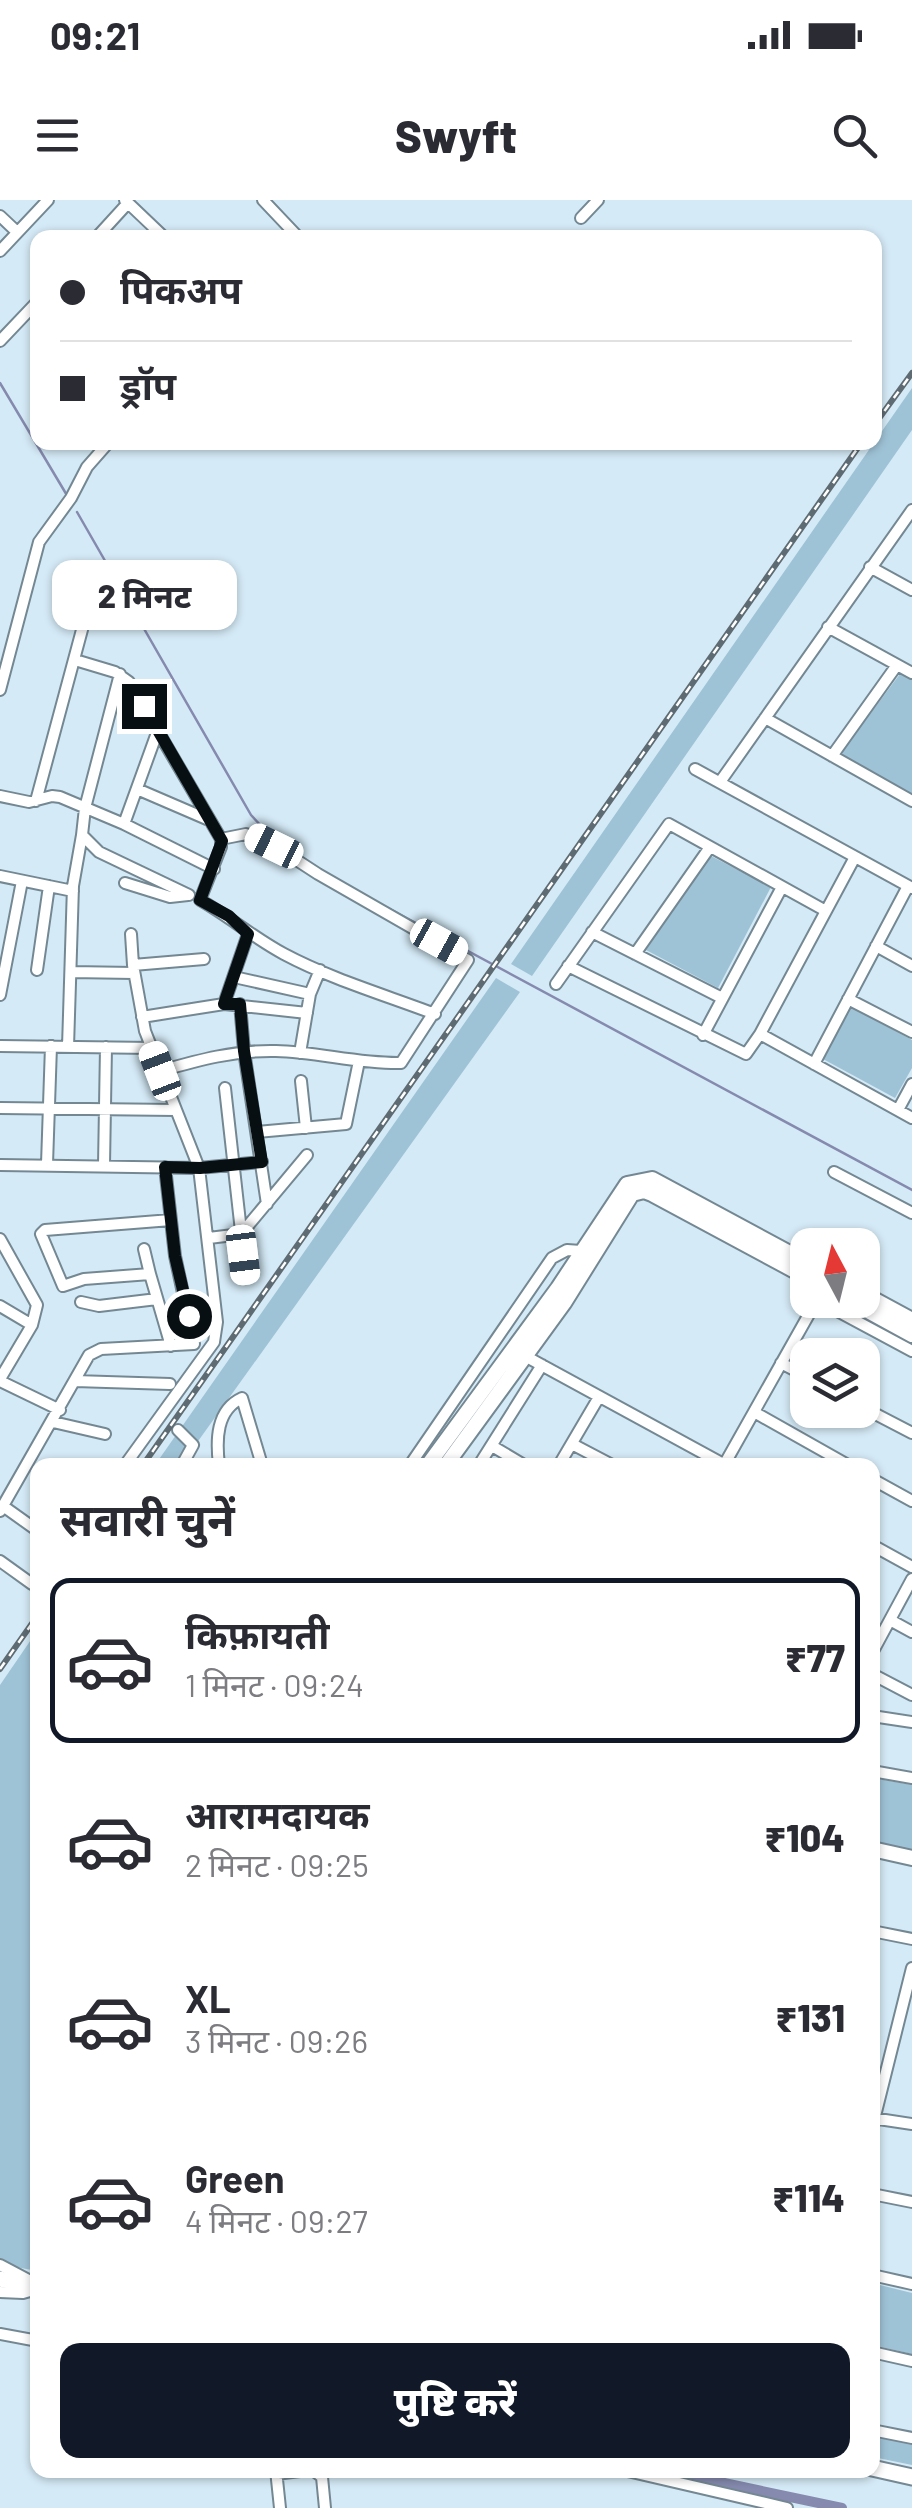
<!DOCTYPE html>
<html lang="hi">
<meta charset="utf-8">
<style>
:root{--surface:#fff;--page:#f7f7f7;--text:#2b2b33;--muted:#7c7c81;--line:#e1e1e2;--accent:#111827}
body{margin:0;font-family:Barlow,"Noto Sans Devanagari",sans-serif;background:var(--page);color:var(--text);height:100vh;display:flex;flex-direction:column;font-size:38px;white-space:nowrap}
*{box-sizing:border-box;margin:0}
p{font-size:32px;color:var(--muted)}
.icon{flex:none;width:55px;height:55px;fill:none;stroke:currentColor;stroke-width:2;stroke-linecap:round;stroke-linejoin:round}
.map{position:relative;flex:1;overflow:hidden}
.drawer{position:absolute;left:30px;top:1258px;width:850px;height:1020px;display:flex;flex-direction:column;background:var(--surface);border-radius:20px;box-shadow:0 2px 8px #0004}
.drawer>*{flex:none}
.hud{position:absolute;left:30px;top:30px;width:852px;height:220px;border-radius:20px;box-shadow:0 2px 8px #0004;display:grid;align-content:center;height:220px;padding:0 30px;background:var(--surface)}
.needle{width:65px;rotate:353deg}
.buttons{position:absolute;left:790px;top:1028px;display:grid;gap:20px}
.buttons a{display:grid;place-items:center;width:90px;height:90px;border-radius:20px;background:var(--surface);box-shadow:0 2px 8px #0004;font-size:50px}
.end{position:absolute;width:45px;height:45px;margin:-22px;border:12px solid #080f13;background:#fff;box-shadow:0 0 0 5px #fff}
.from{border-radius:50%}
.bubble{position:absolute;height:70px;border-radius:20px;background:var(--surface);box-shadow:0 2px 8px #0004;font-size:32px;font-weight:800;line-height:70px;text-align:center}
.car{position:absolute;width:30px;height:60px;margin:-30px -15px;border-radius:12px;box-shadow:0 0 8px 2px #0007;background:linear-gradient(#fff 24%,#345 0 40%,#fff 0 76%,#345 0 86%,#fff 0)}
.hud b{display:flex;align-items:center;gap:35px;height:95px;font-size:38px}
.hud b+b{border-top:2px solid var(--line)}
.hud i{width:25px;height:25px;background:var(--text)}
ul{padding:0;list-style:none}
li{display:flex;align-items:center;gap:30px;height:165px;margin:0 20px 15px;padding:0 10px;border:5px solid transparent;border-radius:20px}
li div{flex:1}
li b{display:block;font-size:38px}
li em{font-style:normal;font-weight:800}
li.active{border-color:var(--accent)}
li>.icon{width:90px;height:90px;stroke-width:1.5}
h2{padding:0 30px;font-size:45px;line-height:120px}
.primary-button{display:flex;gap:20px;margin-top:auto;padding:20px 30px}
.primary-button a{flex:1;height:115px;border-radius:20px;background:var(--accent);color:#fff;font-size:40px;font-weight:800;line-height:115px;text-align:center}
.status{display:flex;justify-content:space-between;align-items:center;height:70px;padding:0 50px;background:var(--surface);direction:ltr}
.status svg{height:28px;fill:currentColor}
header{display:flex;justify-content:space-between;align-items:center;height:130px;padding:0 30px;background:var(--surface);font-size:45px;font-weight:800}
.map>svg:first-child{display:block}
.green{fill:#9fc3d6}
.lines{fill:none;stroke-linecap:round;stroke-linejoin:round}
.stream{stroke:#858aae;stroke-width:2.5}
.canal{stroke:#858aae;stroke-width:10}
.street-casing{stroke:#748893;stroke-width:14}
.secondary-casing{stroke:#748893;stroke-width:18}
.primary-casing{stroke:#748893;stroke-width:19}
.street{stroke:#fff;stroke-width:10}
.secondary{stroke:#fff;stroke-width:14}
.primary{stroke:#fff;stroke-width:15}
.rail-casing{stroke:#5e6b72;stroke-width:6}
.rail{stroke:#fff;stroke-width:2.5;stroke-dasharray:8;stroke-linecap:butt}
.route{stroke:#080f13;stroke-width:12}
</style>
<div class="status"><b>09:21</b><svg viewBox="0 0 49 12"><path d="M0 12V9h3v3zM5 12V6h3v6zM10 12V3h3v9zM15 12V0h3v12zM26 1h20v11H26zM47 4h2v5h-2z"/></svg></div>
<header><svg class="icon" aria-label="menu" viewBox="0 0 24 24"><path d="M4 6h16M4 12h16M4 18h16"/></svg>Swyft<svg class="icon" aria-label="search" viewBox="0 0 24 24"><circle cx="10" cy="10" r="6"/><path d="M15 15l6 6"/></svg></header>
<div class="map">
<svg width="912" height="2308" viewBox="0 0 912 2308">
<rect width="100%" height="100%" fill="#d4eaf6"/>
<!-- green -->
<path class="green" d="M912 188V230L532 776 511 764Z
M900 474 912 480V594L840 554Z
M711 656 771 687 718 788 646 750Z
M496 778 520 792 181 1265H155Z
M851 807 912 840V868L895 898 823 859Z
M37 1431V2071L0 2064V1485Z
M873 1578 912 1585V1650L873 1641Z
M876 2084 912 2093V2154L873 2145Z
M873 2235 912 2244V2265L873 2257Z"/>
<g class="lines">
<!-- stream -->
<path class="stream" d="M0 183 68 297
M77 312 251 615 274 640
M388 708 912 990"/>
<!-- canal -->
<path class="canal" d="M663 2270 842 2308"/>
<defs>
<path id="street" d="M125 0 165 38
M263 0 299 38
M0 16 17 32
M581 18 598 0
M96 38 128 3
M0 51 48 0
M0 141 38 101
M870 367 912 390
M828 427 912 473
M75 460 115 472 129 482 221 639V647L200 700C230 717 254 738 284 754 331 779 385 795 435 814
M120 474 85 608 82 635 99 652 189 695
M0 490 39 342 71 298 87 267 109 242
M765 518 912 601
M832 556 897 465
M695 569 912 688
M720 582 912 310
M137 589 209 620
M0 596 29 602 52 596 60 597 124 624 214 669
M36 601 83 426
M124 624 158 530
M0 676 73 691
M125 683 170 697 188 695
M592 732 722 798
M876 746 912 766
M635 754 710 647
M133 765 204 759
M568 766 746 854 760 834 855 657
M37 770 49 686
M71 772 134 773
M234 777 310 794
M556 784 669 624 826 711
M0 795 22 681
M848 799 912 832
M224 804 248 734
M240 804 244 851 267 1004
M142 817 224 804 307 813
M760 834 912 918
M703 835 782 687
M0 846 152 848
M68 847 73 686 82 635
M300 853 310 794 320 770
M814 864 908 686
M160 871C199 860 235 850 276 851 318 852 359 864 401 863L468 760 318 674 275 646 246 634 221 639
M301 881 306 928
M225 888 246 1076
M0 908 176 910
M898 910 912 884
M257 932 346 924 359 861
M47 964 51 846
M0 965 199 968 262 962
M104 965 106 847
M834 972 912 1013
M209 1038 241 1034 307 955
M0 1039 37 1105 32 1125 0 1179
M144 1049 150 1074 84 1079 63 1086 41 1034 45 1030 171 1020
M150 1074 171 1146
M81 1102 99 1106 157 1099
M0 1106 32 1125
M525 1156 725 1265
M781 1163 808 1177
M0 1181 60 1210
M75 1181 170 1184
M862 1207 912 1233
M754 1212 848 1265
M53 1222 105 1234
M178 1230 193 1245 182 1265
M572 1244 612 1265
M492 1246 524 1265
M125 1265 214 1142 217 1122 199 968 145 831 133 765 131 734
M219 1265C216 1240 216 1210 242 1198L262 1265
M410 1265 552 1058 567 1050 581 1051
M479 1265 542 1165
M559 1265 599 1197
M724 1265 817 1100 912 1151
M872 1279 912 1301
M3 1306 38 1331
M0 1311 89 1155 101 1149 194 1144 175 1056 165 967
M872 1345 912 1367
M0 1361 32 1384
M890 1420 912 1432
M872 1453 912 1379
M872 1474 912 1495
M872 1516 912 1522
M872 1571 912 1578
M872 1731 912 1739
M872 1918 912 1924
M872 1928 912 1768
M872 1994 912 2002
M0 2065 34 2083
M872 2075 912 2084
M0 2092 23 2093 37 2089
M0 2134 38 2141
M872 2152 912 2161
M872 2230 912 2238
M276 2270 280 2308
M313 2270 322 2277 325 2308
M623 2270 787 2308
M276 2274 308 2270"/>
<path id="secondary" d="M862 1093 912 1120
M848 1100 912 1135
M428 1265 558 1088 627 984 652 979 808 1063
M446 1265 564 1103 632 994 644 991 652 994 808 1078
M872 1649 912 1658"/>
<path id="primary" d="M0 2079 38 2087
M872 2268 912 2277"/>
</defs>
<!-- street casing -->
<use href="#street" class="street-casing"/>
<!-- secondary casing -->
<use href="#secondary" class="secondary-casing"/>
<!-- primary casing -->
<use href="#primary" class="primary-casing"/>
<!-- street -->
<use href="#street" class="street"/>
<!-- secondary -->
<use href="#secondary" class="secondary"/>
<!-- primary -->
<use href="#primary" class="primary"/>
<defs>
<path id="rail" d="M875 224 912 173
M143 1265 862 242
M0 1469 38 1415"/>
</defs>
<!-- rail casing -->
<use href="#rail" class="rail-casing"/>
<!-- rail -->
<use href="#rail" class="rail"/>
</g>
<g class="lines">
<!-- route -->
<path class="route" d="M144 506 222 641 200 700 229 716 248 734 224 804H240L244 851 262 962 200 968 165 967 175 1056 189 1116"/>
</g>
</svg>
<div class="buttons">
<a><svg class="needle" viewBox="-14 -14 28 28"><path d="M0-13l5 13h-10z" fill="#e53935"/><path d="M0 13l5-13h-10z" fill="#7c7c81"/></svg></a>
<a><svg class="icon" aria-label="layers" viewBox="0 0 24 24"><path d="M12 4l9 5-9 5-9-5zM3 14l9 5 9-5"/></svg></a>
</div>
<i class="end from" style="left:189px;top:1116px"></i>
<i class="end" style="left:144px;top:506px"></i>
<div class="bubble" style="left:52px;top:360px;width:185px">2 मिनट</div>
<i class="car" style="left:274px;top:646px;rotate:296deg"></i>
<i class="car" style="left:439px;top:742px;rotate:119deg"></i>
<i class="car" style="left:160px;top:871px;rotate:339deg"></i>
<i class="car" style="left:243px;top:1055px;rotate:173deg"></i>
<div class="hud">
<b><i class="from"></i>पिकअप</b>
<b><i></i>ड्रॉप</b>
</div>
<section class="drawer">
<h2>सवारी चुनें</h2>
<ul>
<li class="active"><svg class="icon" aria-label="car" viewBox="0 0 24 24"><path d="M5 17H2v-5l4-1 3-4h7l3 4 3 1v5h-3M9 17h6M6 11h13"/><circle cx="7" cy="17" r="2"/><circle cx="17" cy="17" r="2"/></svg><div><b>किफ़ायती</b><p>1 मिनट · 09:24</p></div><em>₹77</em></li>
<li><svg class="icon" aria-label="car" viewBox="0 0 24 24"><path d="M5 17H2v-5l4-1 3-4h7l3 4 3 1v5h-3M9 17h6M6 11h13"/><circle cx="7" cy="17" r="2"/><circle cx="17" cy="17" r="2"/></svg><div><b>आरामदायक</b><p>2 मिनट · 09:25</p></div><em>₹104</em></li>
<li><svg class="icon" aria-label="car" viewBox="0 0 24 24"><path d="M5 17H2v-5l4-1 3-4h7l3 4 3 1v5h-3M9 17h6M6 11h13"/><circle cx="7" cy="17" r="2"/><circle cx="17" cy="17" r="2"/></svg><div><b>XL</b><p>3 मिनट · 09:26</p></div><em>₹131</em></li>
<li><svg class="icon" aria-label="car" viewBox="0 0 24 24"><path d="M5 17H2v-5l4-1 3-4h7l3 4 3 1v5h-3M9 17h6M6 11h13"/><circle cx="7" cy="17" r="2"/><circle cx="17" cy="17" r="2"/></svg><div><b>Green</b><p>4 मिनट · 09:27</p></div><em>₹114</em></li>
</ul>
<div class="primary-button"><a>पुष्टि करें</a></div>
</section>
</div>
